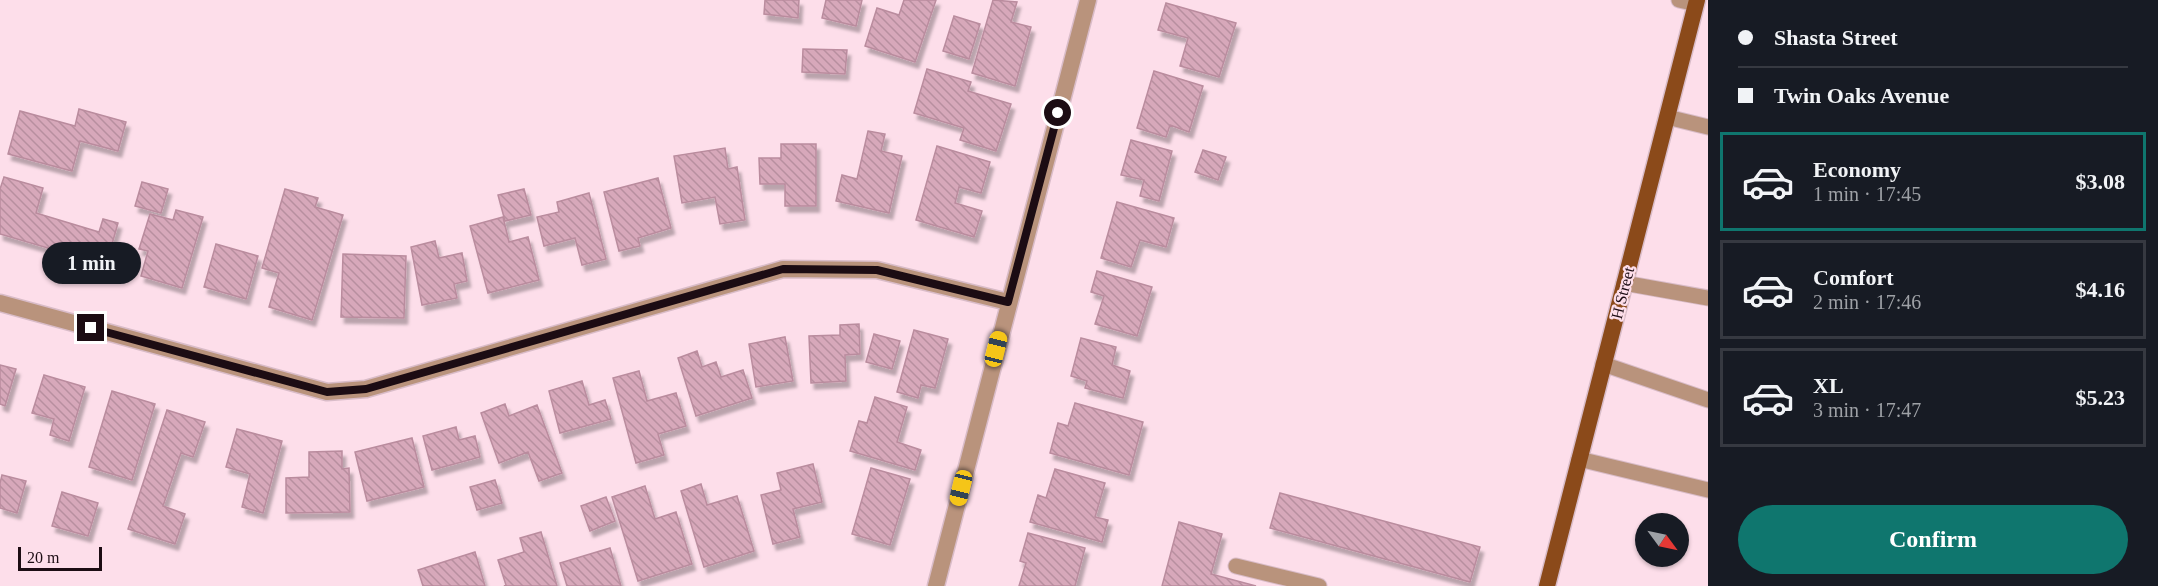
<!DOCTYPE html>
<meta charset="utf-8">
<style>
:root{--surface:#171b24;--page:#20242c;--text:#f1f3f6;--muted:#9ea1a6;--line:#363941;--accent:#0f766e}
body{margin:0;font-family:"Times New Roman",serif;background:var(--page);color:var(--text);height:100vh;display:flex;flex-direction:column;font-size:22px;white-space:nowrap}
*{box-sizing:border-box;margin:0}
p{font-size:20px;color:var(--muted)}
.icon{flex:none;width:33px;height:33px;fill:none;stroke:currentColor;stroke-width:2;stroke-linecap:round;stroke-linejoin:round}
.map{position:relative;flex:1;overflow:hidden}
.panel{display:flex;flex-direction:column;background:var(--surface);width:450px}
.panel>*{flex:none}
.top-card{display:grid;align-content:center;height:132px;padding:0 30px;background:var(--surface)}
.needle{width:39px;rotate:123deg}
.tools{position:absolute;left:1635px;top:513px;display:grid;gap:12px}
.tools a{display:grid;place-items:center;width:54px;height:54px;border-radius:50%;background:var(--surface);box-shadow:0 2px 4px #0004;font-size:30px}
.scale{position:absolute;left:18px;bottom:15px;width:84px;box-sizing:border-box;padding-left:6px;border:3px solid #1c0c13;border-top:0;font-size:16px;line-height:21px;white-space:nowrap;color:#1c0c13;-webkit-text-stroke:4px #fddeea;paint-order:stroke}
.end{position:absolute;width:27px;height:27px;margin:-14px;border:8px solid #1c0c13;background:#fff;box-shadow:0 0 0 3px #fff}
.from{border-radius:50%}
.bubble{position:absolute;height:42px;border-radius:21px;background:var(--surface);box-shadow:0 2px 4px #0004;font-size:20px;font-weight:700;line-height:42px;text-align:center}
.car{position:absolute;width:18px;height:36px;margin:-18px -9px;border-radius:8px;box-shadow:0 0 4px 2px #0007;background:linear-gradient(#f5c518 24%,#345 0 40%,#f5c518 0 76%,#345 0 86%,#f5c518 0)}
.top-card b{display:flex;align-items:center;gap:21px;height:57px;font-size:22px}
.top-card b+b{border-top:2px solid var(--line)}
.top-card i{width:15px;height:15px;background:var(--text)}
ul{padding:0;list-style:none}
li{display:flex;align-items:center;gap:18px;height:99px;margin:0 12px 9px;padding:0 18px;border:3px solid var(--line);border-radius:0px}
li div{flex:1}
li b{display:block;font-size:22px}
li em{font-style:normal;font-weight:700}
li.current{border-color:var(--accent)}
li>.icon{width:54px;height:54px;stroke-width:1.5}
.action{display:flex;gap:12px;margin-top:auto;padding:12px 30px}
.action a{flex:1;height:69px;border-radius:36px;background:var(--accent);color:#fff;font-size:24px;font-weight:700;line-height:69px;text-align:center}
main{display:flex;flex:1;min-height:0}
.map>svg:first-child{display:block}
.building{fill:url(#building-back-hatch);stroke:#ba8c9e;stroke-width:1.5;filter:url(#shadow)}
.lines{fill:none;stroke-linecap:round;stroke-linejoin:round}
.service-casing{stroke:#d9bcc8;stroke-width:17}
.minor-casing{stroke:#d9bcc8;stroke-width:19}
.primary-casing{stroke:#d9bcc8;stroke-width:19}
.service{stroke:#b9937c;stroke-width:15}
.minor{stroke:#b9937c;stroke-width:16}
.primary{stroke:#8b4a1a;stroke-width:16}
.route{stroke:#1c0c13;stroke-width:8}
.labels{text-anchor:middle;stroke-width:4.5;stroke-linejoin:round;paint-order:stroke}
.street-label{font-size:16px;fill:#1c0c13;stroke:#fddeea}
</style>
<main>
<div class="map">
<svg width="1708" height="586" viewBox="0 0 1708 586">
<defs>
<pattern id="building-back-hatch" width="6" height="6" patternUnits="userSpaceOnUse" patternTransform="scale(1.5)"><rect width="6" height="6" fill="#d7a8ba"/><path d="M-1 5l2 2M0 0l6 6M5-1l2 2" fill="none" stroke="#b88f9f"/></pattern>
<filter id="shadow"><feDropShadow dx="3.5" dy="6" stdDeviation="1.5" flood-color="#0004"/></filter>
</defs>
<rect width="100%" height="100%" fill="#fddeea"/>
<!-- building -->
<path class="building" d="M765 0H799L798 18 764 14Z
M826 0H862L856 26 822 18Z
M904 0H936L915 62 865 46 877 8 899 15Z
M993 0 1017 2 1011 22 1031 27 1015 86 972 73Z
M1166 3 1236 23 1219 77 1180 66 1188 38 1158 30Z
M954 16 980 24 969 59 943 51Z
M803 49 847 50 845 74 802 72Z
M927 69 971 82 968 91 1011 104 996 151 960 140 964 128 914 113Z
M1154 71 1203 86 1189 132 1170 125 1166 137 1137 128Z
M79 109 126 122 118 151 80 141 72 171 8 154 20 111 75 126Z
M868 131 885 134 881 151 902 156 889 213 836 201 842 175 857 179Z
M1131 140 1172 151 1159 201 1140 196 1144 180 1121 175Z
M781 144H816V206H785V184H760L759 158H781Z
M937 146 990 162 981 193 959 187 955 203 982 211 974 237 916 220Z
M725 148 728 169 737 167 745 220 720 224 715 197 682 203 674 156Z
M1203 150 1226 157 1218 180 1195 172Z
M4 177 43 188 36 213 99 232 103 219 118 223 106 265 0 234V189Z
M658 178 671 228 638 238 640 246 619 251 604 192Z
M142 182 168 189 161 213 135 206Z
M285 189 318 198 315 207 343 215 312 320 269 307 279 273 262 268Z
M524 189 531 215 505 221 498 195Z
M589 193 606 259 582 265 575 238 544 246 537 217 559 212 557 202Z
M1117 202 1174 218 1166 247 1140 240 1131 267 1101 258Z
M176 210 203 217 182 288 141 276 148 251 139 249 150 214 173 220Z
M503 217 509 242 528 237 539 280 488 293 470 226Z
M435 241 439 258 462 253 467 281 454 284 457 298 422 305 411 247Z
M216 244 258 256 246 299 204 287Z
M343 254 406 256 404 318 341 317Z
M1097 271 1152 287 1137 336 1095 324 1104 296 1091 292Z
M859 324 860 354 845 355 846 381 811 383 809 336 840 335V325Z
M914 330 948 339 935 388 921 385 918 398 897 392Z
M874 334 900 341 892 369 866 362Z
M785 337 793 381 756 387 749 344Z
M1081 338 1116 347 1112 365 1130 371 1123 398 1085 388 1087 381 1071 376Z
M697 351 702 367 716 362 721 377 743 370 752 398 696 416 678 358Z
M0 365 16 369 5 406 0 404Z
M639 371 647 401 676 393 686 426 658 434 664 455 636 463 613 378Z
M44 375 85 387 69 441 50 435 54 419 32 413Z
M582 381 589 405 605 400 611 419 560 433 549 391Z
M112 391 155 404 132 480 89 467Z
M875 397 907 407 897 442 921 450 915 470 850 451 859 421 867 423Z
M1075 403 1143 422 1129 475 1050 453 1058 423 1068 426Z
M505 404 509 416 537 405 562 473 539 481 528 452 499 463 481 413Z
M167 410 205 422 193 457 181 453 163 506 185 514 175 544 128 529Z
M456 427 459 440 475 436 480 457 432 470 423 436Z
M237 429 282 441 263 513 242 507 250 474 226 467Z
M412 438 424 487 367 501 355 452Z
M342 451V469L349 468 350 512 286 513V478L309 477V452Z
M813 464 822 502 793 509 800 537 773 544 761 495 781 490 777 473Z
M871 468 910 479 890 545 852 534Z
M1055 469 1105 483 1095 517 1108 520 1102 542 1030 522 1038 495 1046 498Z
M2 475 26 481 17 513 0 508V483Z
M495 480 502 503 477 510 470 487Z
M701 484 707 505 737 496 754 551 704 567 681 491Z
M645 486 655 519 676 512 692 564 638 581 612 497Z
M62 492 98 503 88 536 52 526Z
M1280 493 1480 547 1470 582 1270 528Z
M606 497 615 521 590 531 581 506Z
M1179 522 1222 534 1211 574 1256 586H1162Z
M541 532 557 586H504L506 585 498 560 524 552 520 538Z
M1028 533 1085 548 1075 586H1019L1026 563 1020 561Z
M610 548 621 586H567L560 563Z
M475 552 485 586H423L418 570Z"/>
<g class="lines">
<defs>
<path id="service" d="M1679 0 1696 4
M1667 117 1708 127
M1624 283 1708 298
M1603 364 1708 400
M1579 459 1708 490
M1236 566 1319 586"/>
<path id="minor" d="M0 303 327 392 366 389 783 269 877 270 1008 302
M936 586 1088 0"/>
<path id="primary" d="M1547 586 1697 0"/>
</defs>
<!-- service casing -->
<use href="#service" class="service-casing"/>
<!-- minor casing -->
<use href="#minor" class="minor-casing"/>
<!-- primary casing -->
<use href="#primary" class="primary-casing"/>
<!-- service -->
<use href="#service" class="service"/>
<!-- minor -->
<use href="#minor" class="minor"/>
<!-- primary -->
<use href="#primary" class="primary"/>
</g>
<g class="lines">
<!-- route -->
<path class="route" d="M91 328 327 392 366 389 783 269 877 270 1008 302 1058 113"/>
</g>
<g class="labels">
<!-- street labels -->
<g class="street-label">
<text transform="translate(1622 293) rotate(-76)" y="6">H Street</text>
</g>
</g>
</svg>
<div class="tools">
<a><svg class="needle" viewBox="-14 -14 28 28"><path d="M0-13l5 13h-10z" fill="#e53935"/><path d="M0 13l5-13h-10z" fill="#9ea1a6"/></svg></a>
</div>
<div class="scale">20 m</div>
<i class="end from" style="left:1058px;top:113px"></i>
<i class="end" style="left:91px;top:328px"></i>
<div class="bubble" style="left:42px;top:242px;width:99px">1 min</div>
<i class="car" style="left:996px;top:349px;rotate:14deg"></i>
<i class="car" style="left:961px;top:488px;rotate:194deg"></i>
</div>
<section class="panel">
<div class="top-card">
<b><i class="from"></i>Shasta Street</b>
<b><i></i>Twin Oaks Avenue</b>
</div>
<ul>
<li class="current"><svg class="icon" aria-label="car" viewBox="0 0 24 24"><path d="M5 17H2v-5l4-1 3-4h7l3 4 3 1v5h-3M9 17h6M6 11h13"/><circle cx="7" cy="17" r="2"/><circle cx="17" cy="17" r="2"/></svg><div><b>Economy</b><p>1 min · 17:45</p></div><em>$3.08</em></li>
<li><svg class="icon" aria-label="car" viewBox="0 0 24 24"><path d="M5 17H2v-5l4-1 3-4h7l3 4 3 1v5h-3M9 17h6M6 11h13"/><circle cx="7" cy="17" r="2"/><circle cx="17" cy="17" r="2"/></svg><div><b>Comfort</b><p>2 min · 17:46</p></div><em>$4.16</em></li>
<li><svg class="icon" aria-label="car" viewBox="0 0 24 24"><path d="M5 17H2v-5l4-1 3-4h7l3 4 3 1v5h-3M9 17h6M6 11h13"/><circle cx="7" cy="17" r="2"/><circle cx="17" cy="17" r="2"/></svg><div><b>XL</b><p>3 min · 17:47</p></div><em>$5.23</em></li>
</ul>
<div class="action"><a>Confirm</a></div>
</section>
</main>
